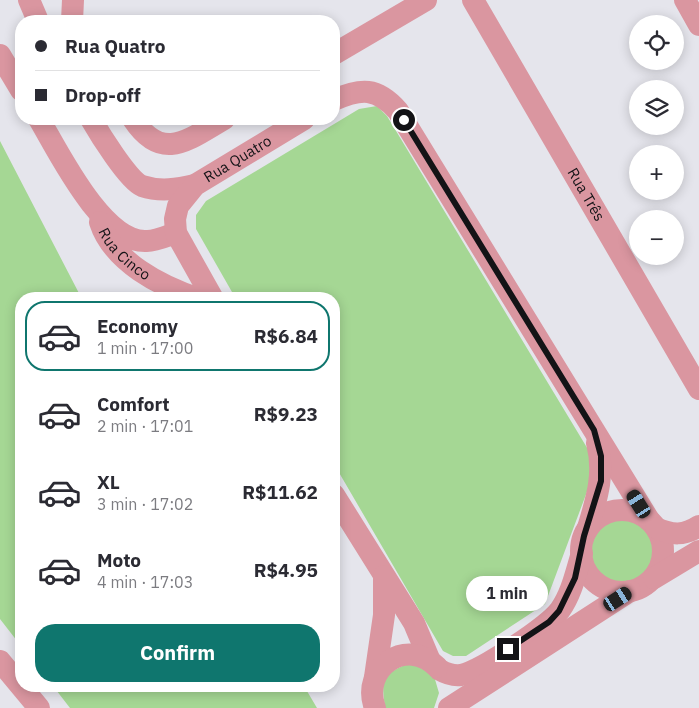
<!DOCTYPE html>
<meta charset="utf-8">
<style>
:root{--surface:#fff;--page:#f7f7f7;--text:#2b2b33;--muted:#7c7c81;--line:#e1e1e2;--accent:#0f766e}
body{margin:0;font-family:"IBM Plex Sans",sans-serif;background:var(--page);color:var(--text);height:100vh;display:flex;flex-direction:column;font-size:19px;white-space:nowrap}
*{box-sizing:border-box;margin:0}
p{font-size:16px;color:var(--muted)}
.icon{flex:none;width:28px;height:28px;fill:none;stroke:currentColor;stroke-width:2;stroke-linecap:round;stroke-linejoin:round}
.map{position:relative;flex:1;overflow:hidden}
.drawer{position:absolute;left:15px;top:292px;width:325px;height:400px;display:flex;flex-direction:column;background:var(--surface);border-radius:20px;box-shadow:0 2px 12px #0003}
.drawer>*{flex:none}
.hud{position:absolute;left:15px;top:15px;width:325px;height:110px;border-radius:20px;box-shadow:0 2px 12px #0003;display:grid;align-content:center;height:110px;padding:0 20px;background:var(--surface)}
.tools{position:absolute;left:629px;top:15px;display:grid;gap:10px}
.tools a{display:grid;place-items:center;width:55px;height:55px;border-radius:50%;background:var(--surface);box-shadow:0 2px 12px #0003;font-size:25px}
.end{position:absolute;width:22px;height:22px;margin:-11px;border:6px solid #131316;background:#fff;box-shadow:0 0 0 2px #fff}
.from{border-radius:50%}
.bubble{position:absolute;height:35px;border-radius:18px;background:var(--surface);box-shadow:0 2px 12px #0003;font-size:16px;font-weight:700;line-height:35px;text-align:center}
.car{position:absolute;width:15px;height:30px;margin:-15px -8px;border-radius:6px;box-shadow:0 0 4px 1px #0007;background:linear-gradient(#222 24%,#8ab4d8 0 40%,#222 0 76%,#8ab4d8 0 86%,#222 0)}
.hud b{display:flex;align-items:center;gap:18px;height:48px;font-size:19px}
.hud b+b{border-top:1px solid var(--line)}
.hud i{width:12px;height:12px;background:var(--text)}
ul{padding:9px 0 0;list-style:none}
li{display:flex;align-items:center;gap:15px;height:70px;margin:0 10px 8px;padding:0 10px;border:2px solid transparent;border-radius:20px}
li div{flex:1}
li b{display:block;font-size:19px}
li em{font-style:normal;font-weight:700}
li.on{border-color:var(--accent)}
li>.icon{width:45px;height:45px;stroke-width:1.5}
.button{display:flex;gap:10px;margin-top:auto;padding:10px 20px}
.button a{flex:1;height:58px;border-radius:20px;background:var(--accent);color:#fff;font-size:20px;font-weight:700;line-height:58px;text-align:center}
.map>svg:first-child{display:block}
.green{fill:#a5d794}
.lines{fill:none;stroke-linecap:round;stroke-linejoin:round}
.minor{stroke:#da96a0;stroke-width:22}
.route{stroke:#131316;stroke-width:6}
.labels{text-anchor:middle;stroke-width:4;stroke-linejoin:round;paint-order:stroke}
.street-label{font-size:15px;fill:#131316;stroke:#f2f2fa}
</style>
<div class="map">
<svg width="699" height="708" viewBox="0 0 699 708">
<rect width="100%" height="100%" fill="#e5e5ec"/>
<!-- green -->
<path class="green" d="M377 106 387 116 589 451 594 473 545 604 466 656H453L443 651 334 464V299H236L196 229V215L206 201 359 109Z
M0 141 82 299H21V646L0 619Z
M590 550a32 32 0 1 1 64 0a32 32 0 1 1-64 0Z
M411 662 434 676 439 693 434 708H385C381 676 381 676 411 662Z
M53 686H304L317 708H70Z"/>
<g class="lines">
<!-- minor -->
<g class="minor">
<path d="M29 0 38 21"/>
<path id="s1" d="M473 0 699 389"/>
<path d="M685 0 699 25"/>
<path d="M72 21 73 0"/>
<path d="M334 54 426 0"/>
<path d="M0 55 21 90"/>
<path d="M334 100C361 88 377 87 398 111L649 520"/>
<path d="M39 119C58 151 103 244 147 241 156 241 167 236 176 233"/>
<path d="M91 119C99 133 128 180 142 186 160 192 178 189 195 185"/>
<path d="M133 119C162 163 188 140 224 119"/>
<path id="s2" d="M100 222C113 262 160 286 199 299"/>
<path id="s3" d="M213 299 176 233 175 219 178 206 195 185 304 119"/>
<path d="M334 495 414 623 430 661"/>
<circle cx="622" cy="551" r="41"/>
<path d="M588 528C597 498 605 473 597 443"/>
<path d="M656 528C672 535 684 536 699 526"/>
<path d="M654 578 699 551"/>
<path d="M0 661 39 708"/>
<path d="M440 670C447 674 453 676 461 675 481 671 548 626 560 610 572 593 576 572 582 553"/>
<path d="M375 677 384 615V576"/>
<path d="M375 708C360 668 407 636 437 667"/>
<path d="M449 708 630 591"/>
</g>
</g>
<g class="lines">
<!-- route -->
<path class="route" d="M404 120 594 430 601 456V481L584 536 575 578 559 611 549 622 508 649"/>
</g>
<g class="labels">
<!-- street labels -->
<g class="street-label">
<text dy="5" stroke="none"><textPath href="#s3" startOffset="180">Rua Quatro</textPath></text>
<text dy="5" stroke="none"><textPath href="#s1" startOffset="225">Rua Três</textPath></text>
<text dy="5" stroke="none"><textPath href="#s2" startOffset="41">Rua Cinco</textPath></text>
</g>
</g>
</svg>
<div class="tools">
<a><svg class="icon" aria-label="locate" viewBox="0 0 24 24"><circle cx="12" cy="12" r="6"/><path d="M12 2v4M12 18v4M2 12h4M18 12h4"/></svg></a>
<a><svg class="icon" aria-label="layers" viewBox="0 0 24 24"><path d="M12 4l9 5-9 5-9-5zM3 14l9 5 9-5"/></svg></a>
<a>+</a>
<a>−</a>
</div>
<i class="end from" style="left:404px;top:120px"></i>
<i class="end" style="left:508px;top:649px"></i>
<div class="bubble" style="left:466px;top:576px;width:82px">1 min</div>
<i class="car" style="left:639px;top:504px;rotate:328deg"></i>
<i class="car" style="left:618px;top:599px;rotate:57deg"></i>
<div class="hud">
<b><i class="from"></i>Rua Quatro</b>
<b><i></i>Drop-off</b>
</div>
<section class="drawer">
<ul>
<li class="on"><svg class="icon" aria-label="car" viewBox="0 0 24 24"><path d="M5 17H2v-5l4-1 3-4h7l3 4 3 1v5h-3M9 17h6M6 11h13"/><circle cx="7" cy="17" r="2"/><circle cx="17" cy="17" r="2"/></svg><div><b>Economy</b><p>1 min · 17:00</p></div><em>R$6.84</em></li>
<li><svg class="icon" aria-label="car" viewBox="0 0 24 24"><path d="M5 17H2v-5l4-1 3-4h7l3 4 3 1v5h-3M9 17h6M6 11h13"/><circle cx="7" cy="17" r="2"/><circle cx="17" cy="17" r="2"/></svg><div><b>Comfort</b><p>2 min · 17:01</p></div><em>R$9.23</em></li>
<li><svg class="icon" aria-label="car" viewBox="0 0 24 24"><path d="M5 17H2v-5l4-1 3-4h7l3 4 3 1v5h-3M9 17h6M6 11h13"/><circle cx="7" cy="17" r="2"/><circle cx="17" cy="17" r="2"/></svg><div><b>XL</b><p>3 min · 17:02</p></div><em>R$11.62</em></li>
<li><svg class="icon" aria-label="car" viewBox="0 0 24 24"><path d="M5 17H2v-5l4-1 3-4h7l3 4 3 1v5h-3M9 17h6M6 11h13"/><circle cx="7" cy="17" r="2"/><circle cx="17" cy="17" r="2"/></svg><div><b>Moto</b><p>4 min · 17:03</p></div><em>R$4.95</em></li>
</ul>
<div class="button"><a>Confirm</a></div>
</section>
</div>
